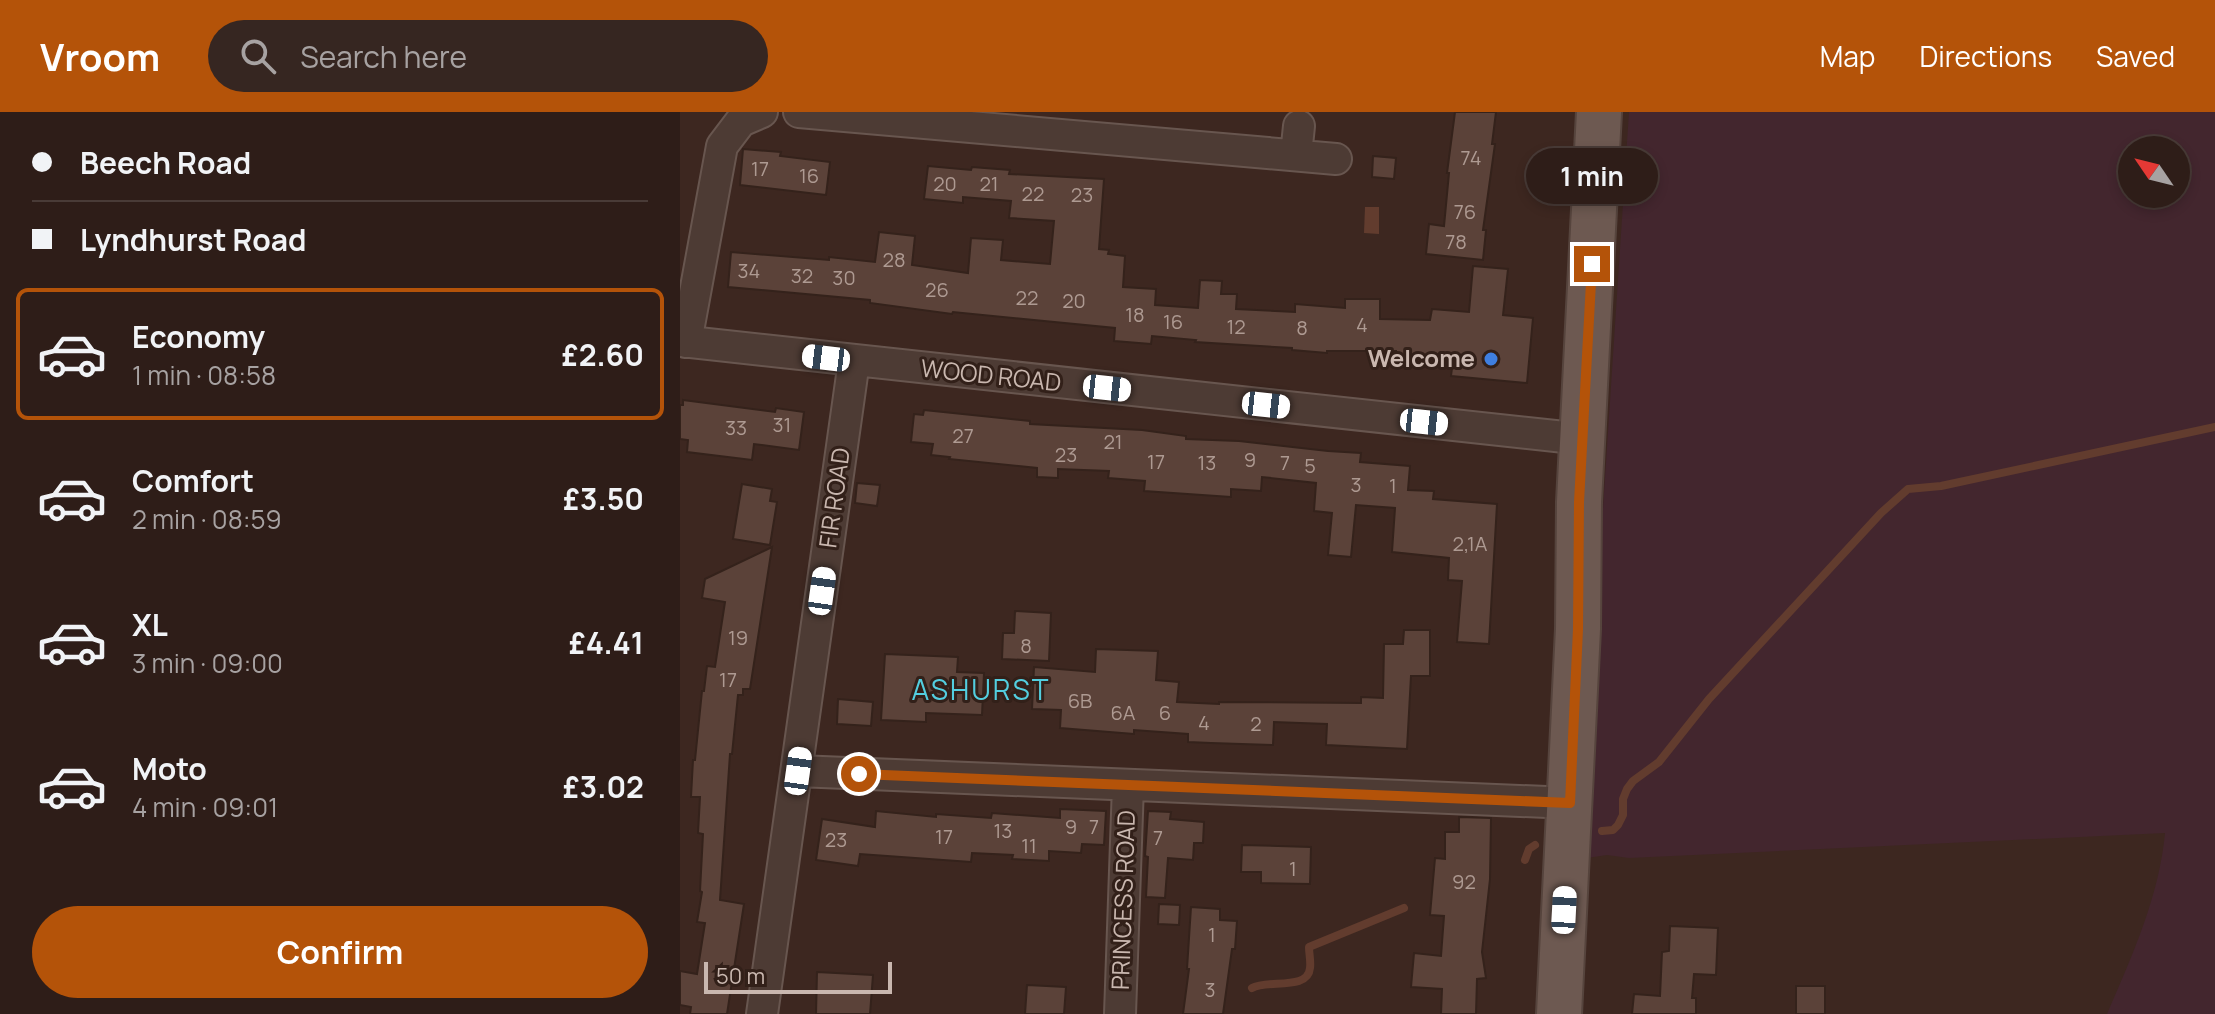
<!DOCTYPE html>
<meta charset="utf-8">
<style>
:root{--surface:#2e1d18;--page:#362621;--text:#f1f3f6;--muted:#a7a2a2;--line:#493b37;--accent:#b45309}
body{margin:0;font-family:Manrope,sans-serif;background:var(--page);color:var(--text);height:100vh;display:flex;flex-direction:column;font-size:30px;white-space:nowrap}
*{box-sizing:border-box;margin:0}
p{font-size:26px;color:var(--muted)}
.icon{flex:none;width:44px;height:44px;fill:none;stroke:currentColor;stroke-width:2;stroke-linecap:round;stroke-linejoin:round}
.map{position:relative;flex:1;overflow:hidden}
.panel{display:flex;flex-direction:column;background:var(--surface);width:680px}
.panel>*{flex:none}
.banner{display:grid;align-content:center;height:176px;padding:0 32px;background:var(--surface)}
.needle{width:52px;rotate:305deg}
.buttons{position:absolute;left:1438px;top:24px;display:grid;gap:16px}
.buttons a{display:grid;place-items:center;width:72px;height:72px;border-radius:50%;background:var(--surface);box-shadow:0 4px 12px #0003,0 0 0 2px var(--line);font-size:40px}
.scale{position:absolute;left:24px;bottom:20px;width:188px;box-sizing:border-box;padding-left:8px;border:4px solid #c9b7af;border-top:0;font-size:22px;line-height:28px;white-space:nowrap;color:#c9b7af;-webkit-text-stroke:6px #322019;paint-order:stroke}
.end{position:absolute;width:36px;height:36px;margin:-18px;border:10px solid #b45309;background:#fff;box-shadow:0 0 0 4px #fff}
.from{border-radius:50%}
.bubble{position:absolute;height:56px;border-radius:28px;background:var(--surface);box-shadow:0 4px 12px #0003,0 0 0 2px var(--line);font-size:26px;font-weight:700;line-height:56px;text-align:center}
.car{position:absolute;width:24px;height:48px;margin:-24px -12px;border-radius:10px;box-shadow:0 0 6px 2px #0007;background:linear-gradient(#fff 24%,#345 0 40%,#fff 0 76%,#345 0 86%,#fff 0)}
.banner b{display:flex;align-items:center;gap:28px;height:76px;font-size:30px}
.banner b+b{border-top:2px solid var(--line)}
.banner i{width:20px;height:20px;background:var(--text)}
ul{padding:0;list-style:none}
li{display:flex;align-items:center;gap:24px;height:132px;margin:0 16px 12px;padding:0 16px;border:4px solid transparent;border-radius:12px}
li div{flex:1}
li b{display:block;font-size:30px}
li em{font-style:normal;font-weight:700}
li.selected{border-color:var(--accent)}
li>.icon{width:72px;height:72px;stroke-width:1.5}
.button{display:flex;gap:16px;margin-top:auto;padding:16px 32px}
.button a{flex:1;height:92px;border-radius:48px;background:var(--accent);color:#fff;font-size:32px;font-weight:700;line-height:92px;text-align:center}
header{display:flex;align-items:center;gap:48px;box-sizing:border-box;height:112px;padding:0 40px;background:var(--accent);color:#fff}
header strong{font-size:38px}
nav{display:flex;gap:44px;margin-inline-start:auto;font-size:28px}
.search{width:560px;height:72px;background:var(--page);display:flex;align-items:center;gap:20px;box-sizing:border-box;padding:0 28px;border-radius:44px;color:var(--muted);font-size:30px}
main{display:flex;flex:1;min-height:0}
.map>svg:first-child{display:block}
.green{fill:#43262e;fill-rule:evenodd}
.water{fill:#623c2e}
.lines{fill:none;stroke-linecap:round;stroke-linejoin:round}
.stream{stroke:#623c2e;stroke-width:8}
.building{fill:#5b4239;stroke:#34221b;stroke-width:2}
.minor-casing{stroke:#68564f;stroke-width:34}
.primary-casing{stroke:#56443d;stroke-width:48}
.minor{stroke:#4d3b34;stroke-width:30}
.primary{stroke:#6d5951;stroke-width:44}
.route{stroke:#b45309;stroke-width:10}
.shop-dot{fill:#3f7fe0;stroke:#322019;stroke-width:3}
.labels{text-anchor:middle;stroke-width:6;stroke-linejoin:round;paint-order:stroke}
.number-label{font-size:20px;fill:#ae9a92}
.poi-label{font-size:24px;font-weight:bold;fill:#c9b7af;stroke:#322019;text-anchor:end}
.street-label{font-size:24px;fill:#c9b7af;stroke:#322019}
.quarter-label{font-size:28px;letter-spacing:2px;fill:#53cedf;stroke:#322019}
</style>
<header>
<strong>Vroom</strong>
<div class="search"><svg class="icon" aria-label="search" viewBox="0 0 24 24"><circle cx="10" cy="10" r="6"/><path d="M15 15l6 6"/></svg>Search here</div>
<nav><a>Map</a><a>Directions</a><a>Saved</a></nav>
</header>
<main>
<section class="panel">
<div class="banner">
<b><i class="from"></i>Beech Road</b>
<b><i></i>Lyndhurst Road</b>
</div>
<ul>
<li class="selected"><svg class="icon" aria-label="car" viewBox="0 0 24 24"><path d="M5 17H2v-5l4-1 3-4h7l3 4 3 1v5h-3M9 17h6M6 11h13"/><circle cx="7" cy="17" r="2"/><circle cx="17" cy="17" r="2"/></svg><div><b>Economy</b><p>1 min · 08:58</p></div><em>£2.60</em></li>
<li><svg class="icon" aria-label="car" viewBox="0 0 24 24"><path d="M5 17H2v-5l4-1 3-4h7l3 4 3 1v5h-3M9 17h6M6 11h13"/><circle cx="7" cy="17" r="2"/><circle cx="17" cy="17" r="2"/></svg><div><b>Comfort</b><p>2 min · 08:59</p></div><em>£3.50</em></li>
<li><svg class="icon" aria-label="car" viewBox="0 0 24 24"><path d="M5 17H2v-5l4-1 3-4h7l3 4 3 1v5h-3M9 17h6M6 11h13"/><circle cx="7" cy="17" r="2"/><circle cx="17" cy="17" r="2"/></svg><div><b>XL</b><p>3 min · 09:00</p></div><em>£4.41</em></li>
<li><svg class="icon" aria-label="car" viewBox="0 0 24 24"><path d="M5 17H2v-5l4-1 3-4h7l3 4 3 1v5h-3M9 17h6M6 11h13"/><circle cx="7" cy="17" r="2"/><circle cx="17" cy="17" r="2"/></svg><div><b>Moto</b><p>4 min · 09:01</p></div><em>£3.02</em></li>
</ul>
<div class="button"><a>Confirm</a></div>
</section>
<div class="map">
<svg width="1535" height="902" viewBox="0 0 1535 902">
<rect width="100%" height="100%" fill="#3d2720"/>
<!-- green -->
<path class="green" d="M949 0H1535V902H1427C1452 844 1479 785 1485 721L949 746 927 743 900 747ZM1452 38H1496V82H1452Z"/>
<!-- water -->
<path class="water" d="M685 95H699V122L684 121Z"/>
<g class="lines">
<!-- stream -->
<path class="stream" d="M922 719 933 718 938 713 943 703V687L947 677 953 669 979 650 1029 587 1201 401 1228 377 1261 374 1535 315
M845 748 849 737 855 733
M572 876C588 867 628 879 630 856 631 849 629 842 629 835L724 796"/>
</g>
<!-- building -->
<path class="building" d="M775 0H816L812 32H815L803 118H806L803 148 746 142 749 112 764 114 769 61H767Z
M63 37 101 40 100 44 150 50 146 83 60 73Z
M693 44 716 46 714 67 692 65Z
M248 54 291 58 292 55 330 58 329 62 424 67 419 137 429 138 428 142 445 144 443 175 476 177 475 193 518 196 520 168 542 169 541 182H557L556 197 615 200V192L665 196V187H700V207L750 208 752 197 789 200 793 154 828 157 823 203 853 206 847 271 771 264 773 248 716 246V239H647V241L612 238V236L515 230 516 228 472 224 471 232 434 229 435 216 273 200 272 202 190 191V188L48 175 51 140 149 148V145L195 150 199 120 235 124 232 153 288 161 291 126 323 128 321 148 370 152 374 109 329 106 331 89 283 85V91L244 87Z
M3 288 95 300 96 296 124 300 119 338 74 332 72 348 7 340 8 328 0 327V293H3Z
M244 298 350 309V312L462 318 506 324V327L559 329 648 339 681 341 680 350 730 354 728 378 754 379 753 387 817 392 809 532 777 530 782 469 768 468 769 446 712 440 715 396 676 393 671 445 648 443 652 401 634 399 636 371 582 365 581 379 551 377V385L464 379 465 369 428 366 429 359 378 357V366L357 365V356L269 347 270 345 251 343 253 332 231 330 234 302 243 303Z
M177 371 200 373 197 394 175 391Z
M62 372 92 377 90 389 97 390 90 433 53 427Z
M92 435 70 577H63V583H58L52 642H50L40 788 64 792 47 902H10L11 895 0 893V859L17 862 25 811 17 810 22 780 20 779 23 722 18 721 20 685H11L13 648H15L22 579H24L27 554 35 555 45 490 22 486 25 467Z
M335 499 371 501 369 549 322 547 323 521H334Z
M724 518H750V564H731L727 637 646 633 647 612 594 610 593 633 531 631 508 630V622L454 618V622L380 616 381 598 352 597 354 555 415 560 416 537 478 539 476 568 499 570 497 590 539 592V590L681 591V585L703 586 704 532H723Z
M205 542 278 545 277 560 304 561 302 603 246 601V610L201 608Z
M158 587 193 590 191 614 157 612Z
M380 697 426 699 424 733 402 732 401 741 369 739V749L332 747 333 743 292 741 291 750 180 742 178 754 136 748 142 707 195 715 196 699 256 705V702L311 706 312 701 380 706Z
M468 699 491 700 490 707 524 710 523 731H514L513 748 488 746 485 786 466 785 468 745 465 744Z
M779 705 811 706 810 767 802 840 806 866 797 867 796 902H761L762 877 731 875 734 841 761 844 764 804 750 803 755 746 765 747V720H779Z
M562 733 631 735 630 772 581 771V760H561Z
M479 792 500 793 499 813 478 812Z
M511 795 540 797V808L557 809 555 837H552L543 902H503L509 857H507Z
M990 814 1038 816 1036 863 1014 862 1012 886H1016V902H952L954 882 980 884 982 840 989 839Z
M137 860 193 863 190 902H136Z
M347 873 386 875 384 902H345Z
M1116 874H1145V902H1116Z"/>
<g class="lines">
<defs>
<path id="minor" d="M119 0 656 47
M616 43 619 14
M0 229 903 327
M6 230 42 34 61 9 82 0
M118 659 890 691
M82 902 174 249
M440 902 448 673"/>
<path id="primary" d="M879 902 898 517 899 390 919 0"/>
</defs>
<!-- minor casing -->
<use href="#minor" class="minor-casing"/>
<!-- primary casing -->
<use href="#primary" class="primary-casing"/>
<!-- minor -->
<use href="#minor" class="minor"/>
<!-- primary -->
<use href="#primary" class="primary"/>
</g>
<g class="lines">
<!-- route -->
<path class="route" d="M179 662 890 691 898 517 899 390 912 152"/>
</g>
<!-- markers -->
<circle class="shop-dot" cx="811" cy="247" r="8"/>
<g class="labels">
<!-- number labels -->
<g class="number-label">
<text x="791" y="53">74</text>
<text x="80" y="64">17</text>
<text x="129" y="71">16</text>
<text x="265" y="79">20</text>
<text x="309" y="79">21</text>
<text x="353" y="89">22</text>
<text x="402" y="90">23</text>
<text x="785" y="107">76</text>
<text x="776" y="137">78</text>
<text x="214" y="155">28</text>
<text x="69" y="166">34</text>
<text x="122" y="171">32</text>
<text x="164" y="173">30</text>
<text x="257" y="185">26</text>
<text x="347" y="193">22</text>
<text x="394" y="196">20</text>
<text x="455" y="210">18</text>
<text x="493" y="217">16</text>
<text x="682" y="220">4</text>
<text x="556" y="222">12</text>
<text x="622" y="223">8</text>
<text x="102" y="320">31</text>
<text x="56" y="323">33</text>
<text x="283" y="331">27</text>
<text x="433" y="337">21</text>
<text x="386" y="350">23</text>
<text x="570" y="355">9</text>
<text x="476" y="357">17</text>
<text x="527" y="358">13</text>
<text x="605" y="358">7</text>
<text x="630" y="361">5</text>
<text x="676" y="380">3</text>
<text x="713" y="381">1</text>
<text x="790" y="439">2,1A</text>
<text x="58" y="533">19</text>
<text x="346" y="541">8</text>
<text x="48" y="575">17</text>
<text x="400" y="596">6B</text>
<text x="443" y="608">6A</text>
<text x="485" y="608">6</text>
<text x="524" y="618">4</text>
<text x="576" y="619">2</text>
<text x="391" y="722">9</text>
<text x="414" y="722">7</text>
<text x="323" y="726">13</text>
<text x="264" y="732">17</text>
<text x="478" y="733">7</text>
<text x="156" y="735">23</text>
<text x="349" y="741">11</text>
<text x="613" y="764">1</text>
<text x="784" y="777">92</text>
<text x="532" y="830">1</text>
<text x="530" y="885">3</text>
</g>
<!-- poi labels -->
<g class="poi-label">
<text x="795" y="255">Welcome</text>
</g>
<!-- street labels -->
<g class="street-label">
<text transform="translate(311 264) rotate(6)" y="8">WOOD ROAD</text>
<text transform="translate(155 386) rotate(-82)" y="8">FIR ROAD</text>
<text transform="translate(444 788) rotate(-88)" y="8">PRINCESS ROAD</text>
</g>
<!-- quarter labels -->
<g class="quarter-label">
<text x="301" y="588">ASHURST</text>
</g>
</g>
</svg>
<div class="buttons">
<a><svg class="needle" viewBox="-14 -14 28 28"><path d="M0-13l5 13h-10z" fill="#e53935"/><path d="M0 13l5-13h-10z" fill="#a7a2a2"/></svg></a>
</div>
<div class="scale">50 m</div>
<i class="end from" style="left:179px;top:662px"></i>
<i class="end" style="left:912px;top:152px"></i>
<div class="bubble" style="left:846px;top:36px;width:132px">1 min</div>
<i class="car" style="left:146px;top:246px;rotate:277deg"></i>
<i class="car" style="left:427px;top:276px;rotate:96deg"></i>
<i class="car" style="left:586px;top:293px;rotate:96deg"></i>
<i class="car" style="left:744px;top:310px;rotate:96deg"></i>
<i class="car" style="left:142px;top:479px;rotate:8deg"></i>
<i class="car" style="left:118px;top:659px;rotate:8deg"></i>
<i class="car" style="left:884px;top:798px;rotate:3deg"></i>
</div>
</main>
